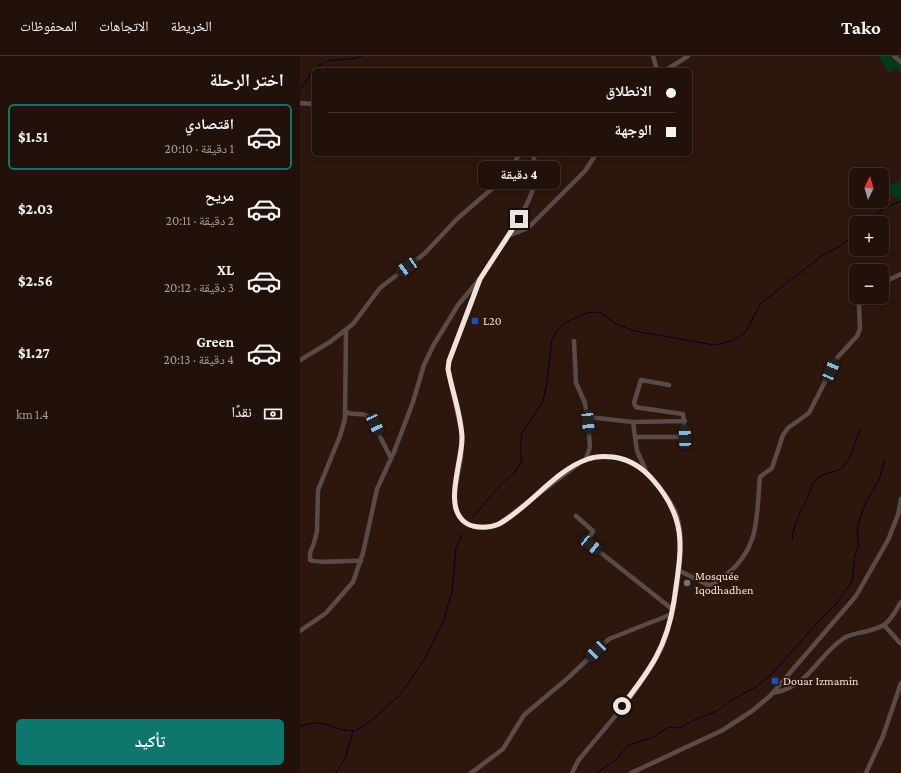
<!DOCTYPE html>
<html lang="ar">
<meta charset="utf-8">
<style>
:root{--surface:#22110a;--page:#2a1a13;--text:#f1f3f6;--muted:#a29d9c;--line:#3f312b;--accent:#0f766e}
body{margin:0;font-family:"Crimson Pro","Noto Naskh Arabic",serif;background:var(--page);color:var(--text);direction:rtl;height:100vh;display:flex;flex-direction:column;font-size:15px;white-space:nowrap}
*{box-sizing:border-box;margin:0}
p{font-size:13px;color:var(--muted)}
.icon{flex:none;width:22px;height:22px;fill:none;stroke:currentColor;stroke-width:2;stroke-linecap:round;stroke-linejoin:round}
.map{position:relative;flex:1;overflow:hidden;direction:ltr}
.details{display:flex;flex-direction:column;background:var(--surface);width:300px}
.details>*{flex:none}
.banner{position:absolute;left:12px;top:12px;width:380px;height:88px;border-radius:6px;box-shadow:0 2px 6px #0003,0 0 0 1px var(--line);direction:rtl;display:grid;align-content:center;height:88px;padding:0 16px;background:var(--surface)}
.needle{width:26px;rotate:5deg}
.controls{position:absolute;left:549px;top:112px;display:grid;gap:8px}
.controls a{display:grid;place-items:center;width:40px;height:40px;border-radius:6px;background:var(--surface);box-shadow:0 2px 6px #0003,0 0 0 1px var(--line);font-size:20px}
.end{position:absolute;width:18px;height:18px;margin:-9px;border:5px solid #f1e2da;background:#111;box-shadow:0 0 0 2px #111}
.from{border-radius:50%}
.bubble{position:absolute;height:28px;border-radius:6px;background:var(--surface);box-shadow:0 2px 6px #0003,0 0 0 1px var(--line);font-size:13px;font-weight:700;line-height:28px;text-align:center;direction:rtl}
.car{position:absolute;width:12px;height:24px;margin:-12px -6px;border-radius:5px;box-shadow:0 0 3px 1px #0007;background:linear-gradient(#222 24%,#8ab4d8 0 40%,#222 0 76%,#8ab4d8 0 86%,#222 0)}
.banner b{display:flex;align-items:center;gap:14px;height:38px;font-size:15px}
.banner b+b{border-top:1px solid var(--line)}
.banner i{width:10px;height:10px;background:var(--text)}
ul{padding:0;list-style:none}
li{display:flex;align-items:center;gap:12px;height:66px;margin:0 8px 6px;padding:0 8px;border:2px solid transparent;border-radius:6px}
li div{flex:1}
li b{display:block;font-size:15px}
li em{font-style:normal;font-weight:700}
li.current{border-color:var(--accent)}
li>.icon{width:36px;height:36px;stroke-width:1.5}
h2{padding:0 16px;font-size:18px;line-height:48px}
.pay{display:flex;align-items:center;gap:10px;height:44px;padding:0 16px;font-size:15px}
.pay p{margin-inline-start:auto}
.button{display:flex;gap:8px;margin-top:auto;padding:8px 16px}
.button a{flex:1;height:46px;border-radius:6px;background:var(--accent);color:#fff;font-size:16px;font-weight:700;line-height:46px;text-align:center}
header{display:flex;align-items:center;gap:24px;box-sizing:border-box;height:56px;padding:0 20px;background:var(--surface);border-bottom:1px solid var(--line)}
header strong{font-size:19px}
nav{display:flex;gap:22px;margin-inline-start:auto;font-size:14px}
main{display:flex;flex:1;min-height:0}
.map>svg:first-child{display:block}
.green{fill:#06371a}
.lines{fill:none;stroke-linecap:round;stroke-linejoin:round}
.stream{stroke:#00002b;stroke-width:1}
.minor{stroke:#594c48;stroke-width:4.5}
.route{stroke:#f1e2da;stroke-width:5}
.transit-dot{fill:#1a4fb4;stroke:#2d170d;stroke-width:1.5}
.worship-dot{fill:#6b7280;stroke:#2d170d;stroke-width:1.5}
.labels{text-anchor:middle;stroke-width:4;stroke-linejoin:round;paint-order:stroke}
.poi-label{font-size:12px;fill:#f1e2da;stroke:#2d170d;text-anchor:start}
</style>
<header>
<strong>Tako</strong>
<nav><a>الخريطة</a><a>الاتجاهات</a><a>المحفوظات</a></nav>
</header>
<main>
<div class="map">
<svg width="601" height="717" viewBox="0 0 601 717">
<rect width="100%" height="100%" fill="#2d170d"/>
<!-- green -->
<path class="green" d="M578 0H601V17L596 12 589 17Z
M601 124V144L593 141 585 132Z"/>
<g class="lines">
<!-- stream -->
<path class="stream" d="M0 34C9 20 18 4 37 4 45 3 54 4 62 0
M567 167 584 152 601 145
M172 462 201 428 215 416 222 405 220 393 222 377 243 345 247 326 252 283 260 271 266 266 286 257 294 256 301 257 316 268 334 275 415 289 434 284 445 277 461 247 523 199 539 191 556 178
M492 484C493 468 501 455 508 441 511 434 511 426 518 422 525 416 537 417 543 411 553 401 554 383 562 372
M0 670 14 667 25 668 43 674 55 675 72 664 100 639 127 599 143 566 152 536 156 492 162 478
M36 717 45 703 53 675
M296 717 317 703 328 689 354 681 368 671 380 672 392 665 419 654 433 643 454 632 471 619 517 567 537 547 552 525 555 499 559 489 557 473 560 462 566 446 579 424 585 403"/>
<!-- minor -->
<path class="minor" d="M353 0 357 14
M594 0 601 6
M366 14 388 0
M0 47 14 48
M217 98V102L220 98
M232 98C251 134 197 191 181 222 176 231 174 242 170 251 163 269 156 287 149 305L148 313 162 379 161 402 155 434V453L165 467 172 470 183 471H192L200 467 281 406C306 395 331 402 350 420 360 431 372 446 377 460 387 490 373 572 358 599 337 638 305 671 278 705L272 717
M208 180 228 172 285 115 296 98
M582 227 601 218
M46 274 45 363 40 380 18 434 17 475 14 487 10 497V504C16 508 51 504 61 505
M274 285 276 327 285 347 288 366 290 391 286 403
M0 304 30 286 53 268 80 232 124 198 157 163 209 118 217 102
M46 356C54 360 62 356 70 361L91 402
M288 361 333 366 337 395 344 410 346 416
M333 366 385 365
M335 381H385L383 358 341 352 336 351 334 347 341 324 369 329
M276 460 293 475 288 484 291 489 372 553
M378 514 408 529C415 529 420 523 426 519 461 491 456 460 460 421L472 412 483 379 488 372 509 357 537 302 557 280 560 273 559 249 566 241
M584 569 600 587
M0 575 26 557 53 526 63 497 77 433 94 396 113 346 124 309 133 290 158 249 178 225
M473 637C509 631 516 601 544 582 556 575 573 577 585 568 592 563 596 554 601 546
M171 717 203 693 224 659 268 622 309 583 372 558
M331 717 423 674 452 655 470 640 556 540 588 484 598 459 601 443
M566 717 583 680 601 627"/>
</g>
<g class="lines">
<!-- route -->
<path class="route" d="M219 163 180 223 149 305 148 313C152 335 161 358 162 381 163 404 142 452 166 467 175 473 190 472 199 468 230 451 255 414 288 403 296 400 305 400 313 401 329 403 342 411 353 424 389 465 381 494 374 545 367 591 350 614 322 650"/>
</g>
<!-- markers -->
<g class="transit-dot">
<rect x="171" y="261" width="8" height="8" rx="2"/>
<rect x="471" y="621" width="8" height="8" rx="2"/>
</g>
<circle class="worship-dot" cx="387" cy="527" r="4"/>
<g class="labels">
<!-- poi labels -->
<g class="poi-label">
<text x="183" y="269">L20</text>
<text x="395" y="524">Mosquée<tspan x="395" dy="14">Iqodhadhen</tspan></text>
<text x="483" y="629">Douar Izmamin</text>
</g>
</g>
</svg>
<div class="controls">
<a><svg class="needle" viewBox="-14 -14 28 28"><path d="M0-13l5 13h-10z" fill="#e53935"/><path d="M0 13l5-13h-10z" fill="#a29d9c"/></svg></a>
<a>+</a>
<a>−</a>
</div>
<i class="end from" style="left:322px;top:650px"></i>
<i class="end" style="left:219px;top:163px"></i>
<div class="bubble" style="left:178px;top:105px;width:82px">4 دقيقة</div>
<i class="car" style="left:107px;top:211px;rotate:235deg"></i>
<i class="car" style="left:531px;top:314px;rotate:23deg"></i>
<i class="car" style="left:288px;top:366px;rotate:175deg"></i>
<i class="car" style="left:75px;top:368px;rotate:155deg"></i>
<i class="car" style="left:385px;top:381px;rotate:358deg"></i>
<i class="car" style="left:291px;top:489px;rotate:129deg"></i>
<i class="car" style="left:296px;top:595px;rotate:225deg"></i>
<div class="banner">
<b><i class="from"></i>الانطلاق</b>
<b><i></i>الوجهة</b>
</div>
</div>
<section class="details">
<h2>اختر الرحلة</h2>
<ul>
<li class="current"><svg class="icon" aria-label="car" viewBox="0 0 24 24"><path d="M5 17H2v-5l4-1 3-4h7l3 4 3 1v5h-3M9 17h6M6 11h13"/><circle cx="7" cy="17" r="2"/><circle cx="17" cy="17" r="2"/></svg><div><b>اقتصادي</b><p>1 دقيقة · 20:10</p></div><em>$1.51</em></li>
<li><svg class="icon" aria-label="car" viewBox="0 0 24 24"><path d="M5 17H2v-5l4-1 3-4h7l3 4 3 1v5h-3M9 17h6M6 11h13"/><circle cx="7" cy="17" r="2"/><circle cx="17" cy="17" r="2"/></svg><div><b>مريح</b><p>2 دقيقة · 20:11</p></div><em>$2.03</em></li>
<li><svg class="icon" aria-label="car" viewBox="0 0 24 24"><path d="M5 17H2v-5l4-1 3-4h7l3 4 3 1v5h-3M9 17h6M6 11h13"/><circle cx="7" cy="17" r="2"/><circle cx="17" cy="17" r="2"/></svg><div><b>XL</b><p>3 دقيقة · 20:12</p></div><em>$2.56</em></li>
<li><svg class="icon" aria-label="car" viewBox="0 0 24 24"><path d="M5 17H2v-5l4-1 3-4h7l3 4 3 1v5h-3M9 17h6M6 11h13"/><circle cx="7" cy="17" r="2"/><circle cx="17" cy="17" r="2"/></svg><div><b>Green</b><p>4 دقيقة · 20:13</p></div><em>$1.27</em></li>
</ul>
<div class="pay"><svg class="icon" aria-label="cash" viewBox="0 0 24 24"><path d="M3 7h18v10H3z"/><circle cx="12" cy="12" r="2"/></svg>نقدًا<p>1.4 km</p></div>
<div class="button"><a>تأكيد</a></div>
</section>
</main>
